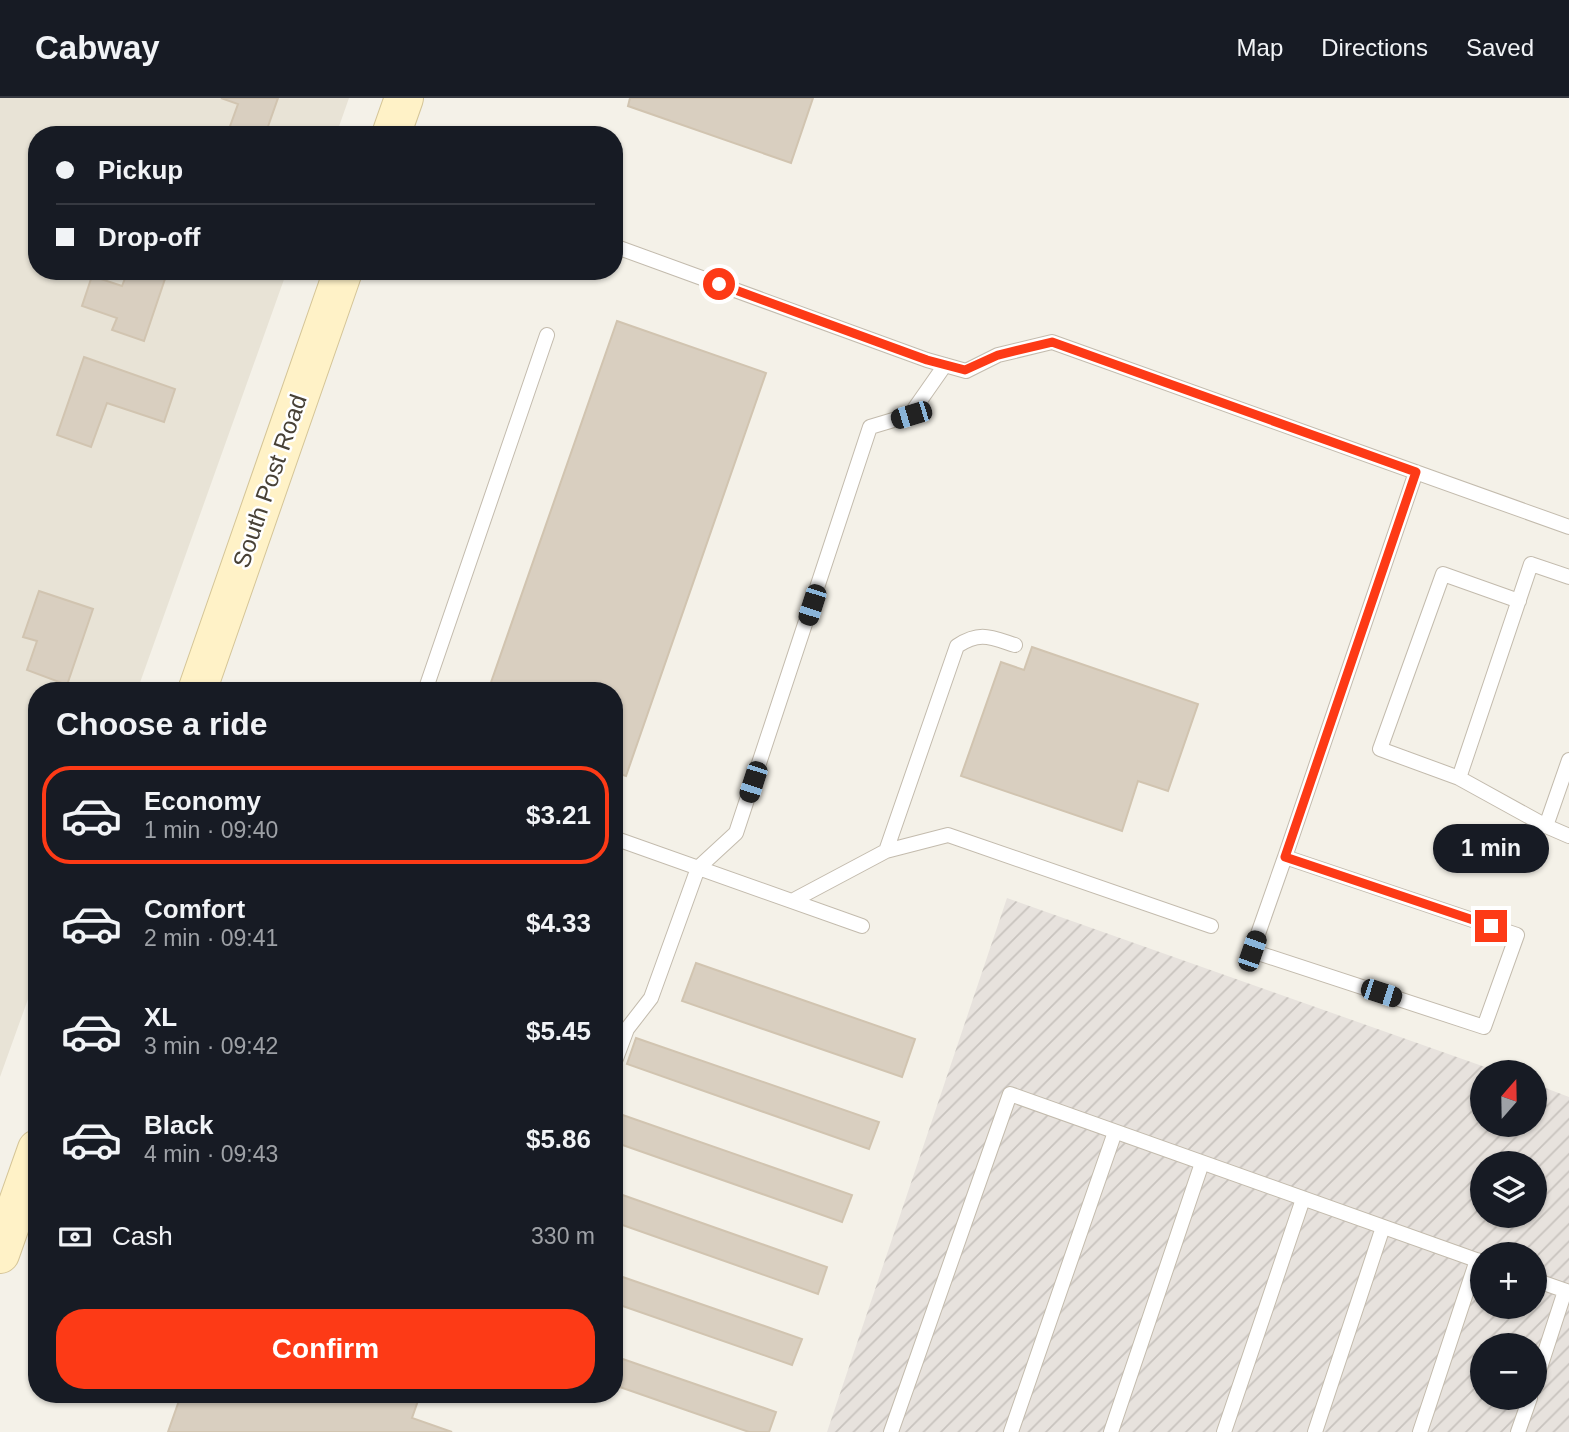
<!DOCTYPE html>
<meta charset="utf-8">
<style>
:root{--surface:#171b24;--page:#20242c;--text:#f1f3f6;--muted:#9ea1a6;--line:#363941;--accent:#fd3a16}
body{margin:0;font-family:Arial,sans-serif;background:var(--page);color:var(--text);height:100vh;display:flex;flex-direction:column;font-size:26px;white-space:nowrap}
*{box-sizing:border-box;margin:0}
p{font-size:23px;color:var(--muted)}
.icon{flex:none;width:38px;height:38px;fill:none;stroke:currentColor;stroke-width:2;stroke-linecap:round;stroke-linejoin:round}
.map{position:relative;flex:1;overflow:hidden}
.sheet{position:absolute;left:28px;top:584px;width:595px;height:721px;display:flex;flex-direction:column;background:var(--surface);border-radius:28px;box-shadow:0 2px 5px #0004}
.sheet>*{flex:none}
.banner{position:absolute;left:28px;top:28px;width:595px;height:154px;border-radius:28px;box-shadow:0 2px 5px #0004;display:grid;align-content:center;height:154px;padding:0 28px;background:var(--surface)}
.needle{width:46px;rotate:20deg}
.fabs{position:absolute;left:1470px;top:962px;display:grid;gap:14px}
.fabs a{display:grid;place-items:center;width:77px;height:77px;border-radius:50%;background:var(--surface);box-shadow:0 2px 5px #0004;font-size:35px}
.end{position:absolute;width:32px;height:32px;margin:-16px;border:9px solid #fd3a16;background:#fff;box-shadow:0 0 0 4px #fff}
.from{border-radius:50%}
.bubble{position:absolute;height:49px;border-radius:24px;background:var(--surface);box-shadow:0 2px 5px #0004;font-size:23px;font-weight:800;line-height:49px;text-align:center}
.car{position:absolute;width:21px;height:42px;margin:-21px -10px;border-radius:9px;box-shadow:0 0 5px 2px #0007;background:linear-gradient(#222 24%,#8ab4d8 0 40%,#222 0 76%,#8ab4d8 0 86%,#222 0)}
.banner b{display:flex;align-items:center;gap:24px;height:66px;font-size:26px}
.banner b+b{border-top:2px solid var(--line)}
.banner i{width:18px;height:18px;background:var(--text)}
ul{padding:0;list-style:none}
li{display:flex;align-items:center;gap:21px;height:98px;margin:0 14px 10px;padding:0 14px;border:4px solid transparent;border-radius:28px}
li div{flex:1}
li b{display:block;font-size:26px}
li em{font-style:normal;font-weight:800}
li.current{border-color:var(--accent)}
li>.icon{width:63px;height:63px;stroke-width:1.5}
h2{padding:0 28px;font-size:32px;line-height:84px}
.pay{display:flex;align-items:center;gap:18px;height:77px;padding:0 28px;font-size:26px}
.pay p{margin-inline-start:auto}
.button{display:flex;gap:14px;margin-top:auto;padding:14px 28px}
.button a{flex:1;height:80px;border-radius:28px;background:var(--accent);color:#fff;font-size:28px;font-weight:800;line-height:80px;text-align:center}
header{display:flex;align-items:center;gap:42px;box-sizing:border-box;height:98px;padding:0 35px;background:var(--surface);border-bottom:2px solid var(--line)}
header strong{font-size:33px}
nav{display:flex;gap:38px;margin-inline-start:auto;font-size:24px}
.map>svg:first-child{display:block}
.residential{fill:#e8e3d6}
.industrial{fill:url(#industrial-furrows);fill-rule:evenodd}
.building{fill:#d9cfc0;stroke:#d1c4b0;stroke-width:2}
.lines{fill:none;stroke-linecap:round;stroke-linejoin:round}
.service-casing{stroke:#c3bbad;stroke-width:16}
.secondary-casing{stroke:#d5c597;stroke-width:40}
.service{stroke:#fff;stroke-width:14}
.secondary{stroke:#fff2c7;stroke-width:38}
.route{stroke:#fd3a16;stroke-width:9}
.labels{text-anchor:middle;stroke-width:5;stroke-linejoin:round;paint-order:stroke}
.street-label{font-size:24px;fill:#484136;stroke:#fff}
</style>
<header>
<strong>Cabway</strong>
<nav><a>Map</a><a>Directions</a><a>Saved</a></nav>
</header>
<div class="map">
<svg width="1569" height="1334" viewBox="0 0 1569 1334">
<defs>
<pattern id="industrial-furrows" width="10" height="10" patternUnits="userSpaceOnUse" patternTransform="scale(1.75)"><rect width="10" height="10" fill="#e7e2dd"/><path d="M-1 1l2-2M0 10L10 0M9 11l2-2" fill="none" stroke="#c8c3be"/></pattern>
</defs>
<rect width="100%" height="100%" fill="#f4f1e8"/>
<!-- residential -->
<path class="residential" d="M0 0H349L336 37H37V173H287L137 593H37V876L0 979Z"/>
<!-- industrial -->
<path class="industrial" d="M1007 800 1502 975H1482V1027H1535V986L1569 999V1334H827ZM1482 1066H1535V1118H1482ZM1482 1157H1535V1209H1482ZM1482 1248H1535V1300H1482Z"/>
<!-- building -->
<path class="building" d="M221 0H278L265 37H235L228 34 238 6Z
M630 0H813L791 65 628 8Z
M128 173 167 175 144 243 112 232 117 220 82 208 92 178 122 188Z
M617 223 766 275 626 678 614 674V593H488Z
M84 259 175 291 164 324 107 305 91 349 57 337Z
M39 493 93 511 67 587 27 572 37 543 23 539Z
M1032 549 1198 606 1168 693 1138 683 1122 733 961 678 1001 564 1024 572Z
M696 865 915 941 902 979 682 903Z
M636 940 879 1024 869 1051 627 966Z
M614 1014 852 1097 842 1124 614 1044Z
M614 1094 827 1169 818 1196 614 1124Z
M614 1176 802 1241 792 1267 614 1205Z
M614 1258 776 1314 769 1334H749L614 1287Z
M181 1297H420L412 1320 452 1334H168Z"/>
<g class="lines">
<defs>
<path id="service" d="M614 148 927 262 966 273 998 257 1052 244 1569 429
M1519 503 1443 476 1380 651 1459 680 1531 466 1569 479
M425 593 547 237
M1459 680 1546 728 1569 662
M1546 728 1569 738
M614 740 862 828
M886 753 957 548C980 533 990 539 1015 547
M1285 759 1252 853 1484 929 1517 837 1285 759 1416 374
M792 803 886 753 948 737 1211 828
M614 966 627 931 651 900 698 770 736 735 870 329 910 317 945 267
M1535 1182 1569 1194
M1535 1285 1565 1193
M891 1334 1010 996 1482 1164
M1011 1334 1115 1034
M1111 1334 1202 1065
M1224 1334 1303 1101
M1315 1334 1383 1129
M1420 1334 1477 1162
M1518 1334 1530 1300"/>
<path id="secondary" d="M391 37 404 0
M197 593 343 173
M0 1156 37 1051"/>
</defs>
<!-- service casing -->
<use href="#service" class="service-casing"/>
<!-- secondary casing -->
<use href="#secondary" class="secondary-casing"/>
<!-- service -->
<use href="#service" class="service"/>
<!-- secondary -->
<use href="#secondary" class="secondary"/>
</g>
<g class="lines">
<!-- route -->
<path class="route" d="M719 186 927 262 965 272 998 257 1052 244 1416 374 1285 759 1491 828"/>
</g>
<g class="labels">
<!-- street labels -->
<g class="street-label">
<text transform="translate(270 383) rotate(-71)" y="8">South Post Road</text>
</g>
</g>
</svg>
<div class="fabs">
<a><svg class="needle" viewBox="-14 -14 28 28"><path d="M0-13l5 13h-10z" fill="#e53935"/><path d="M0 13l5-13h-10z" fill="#9ea1a6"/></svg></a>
<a><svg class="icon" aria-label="layers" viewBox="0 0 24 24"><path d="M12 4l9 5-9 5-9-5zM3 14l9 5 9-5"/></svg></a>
<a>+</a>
<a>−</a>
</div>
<i class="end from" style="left:719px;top:186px"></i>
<i class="end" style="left:1491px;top:828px"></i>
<div class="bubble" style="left:1433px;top:726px;width:116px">1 min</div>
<i class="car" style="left:911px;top:317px;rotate:253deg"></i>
<i class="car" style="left:812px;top:507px;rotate:198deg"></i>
<i class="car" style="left:753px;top:684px;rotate:198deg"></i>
<i class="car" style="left:1252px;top:853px;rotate:19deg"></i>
<i class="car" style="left:1381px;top:895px;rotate:108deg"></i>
<div class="banner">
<b><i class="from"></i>Pickup</b>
<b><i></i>Drop-off</b>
</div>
<section class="sheet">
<h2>Choose a ride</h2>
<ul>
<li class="current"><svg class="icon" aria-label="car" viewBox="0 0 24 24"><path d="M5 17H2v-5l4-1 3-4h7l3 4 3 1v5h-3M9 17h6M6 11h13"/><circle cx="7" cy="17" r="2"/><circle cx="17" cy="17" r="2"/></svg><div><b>Economy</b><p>1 min · 09:40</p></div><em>$3.21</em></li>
<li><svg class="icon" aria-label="car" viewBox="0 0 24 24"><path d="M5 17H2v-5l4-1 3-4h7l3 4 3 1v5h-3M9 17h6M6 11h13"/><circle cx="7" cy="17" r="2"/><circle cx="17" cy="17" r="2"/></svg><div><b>Comfort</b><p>2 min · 09:41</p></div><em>$4.33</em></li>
<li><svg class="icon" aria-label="car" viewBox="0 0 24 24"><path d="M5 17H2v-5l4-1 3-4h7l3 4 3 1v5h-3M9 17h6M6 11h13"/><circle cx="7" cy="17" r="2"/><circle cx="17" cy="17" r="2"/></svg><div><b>XL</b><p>3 min · 09:42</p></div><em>$5.45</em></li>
<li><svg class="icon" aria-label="car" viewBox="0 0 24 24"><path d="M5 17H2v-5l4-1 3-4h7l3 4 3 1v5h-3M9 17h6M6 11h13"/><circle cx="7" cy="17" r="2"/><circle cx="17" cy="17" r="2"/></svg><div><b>Black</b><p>4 min · 09:43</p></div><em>$5.86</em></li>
</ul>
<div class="pay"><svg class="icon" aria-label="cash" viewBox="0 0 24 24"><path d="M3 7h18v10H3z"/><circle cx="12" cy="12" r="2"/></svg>Cash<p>330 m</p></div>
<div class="button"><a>Confirm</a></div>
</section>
</div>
